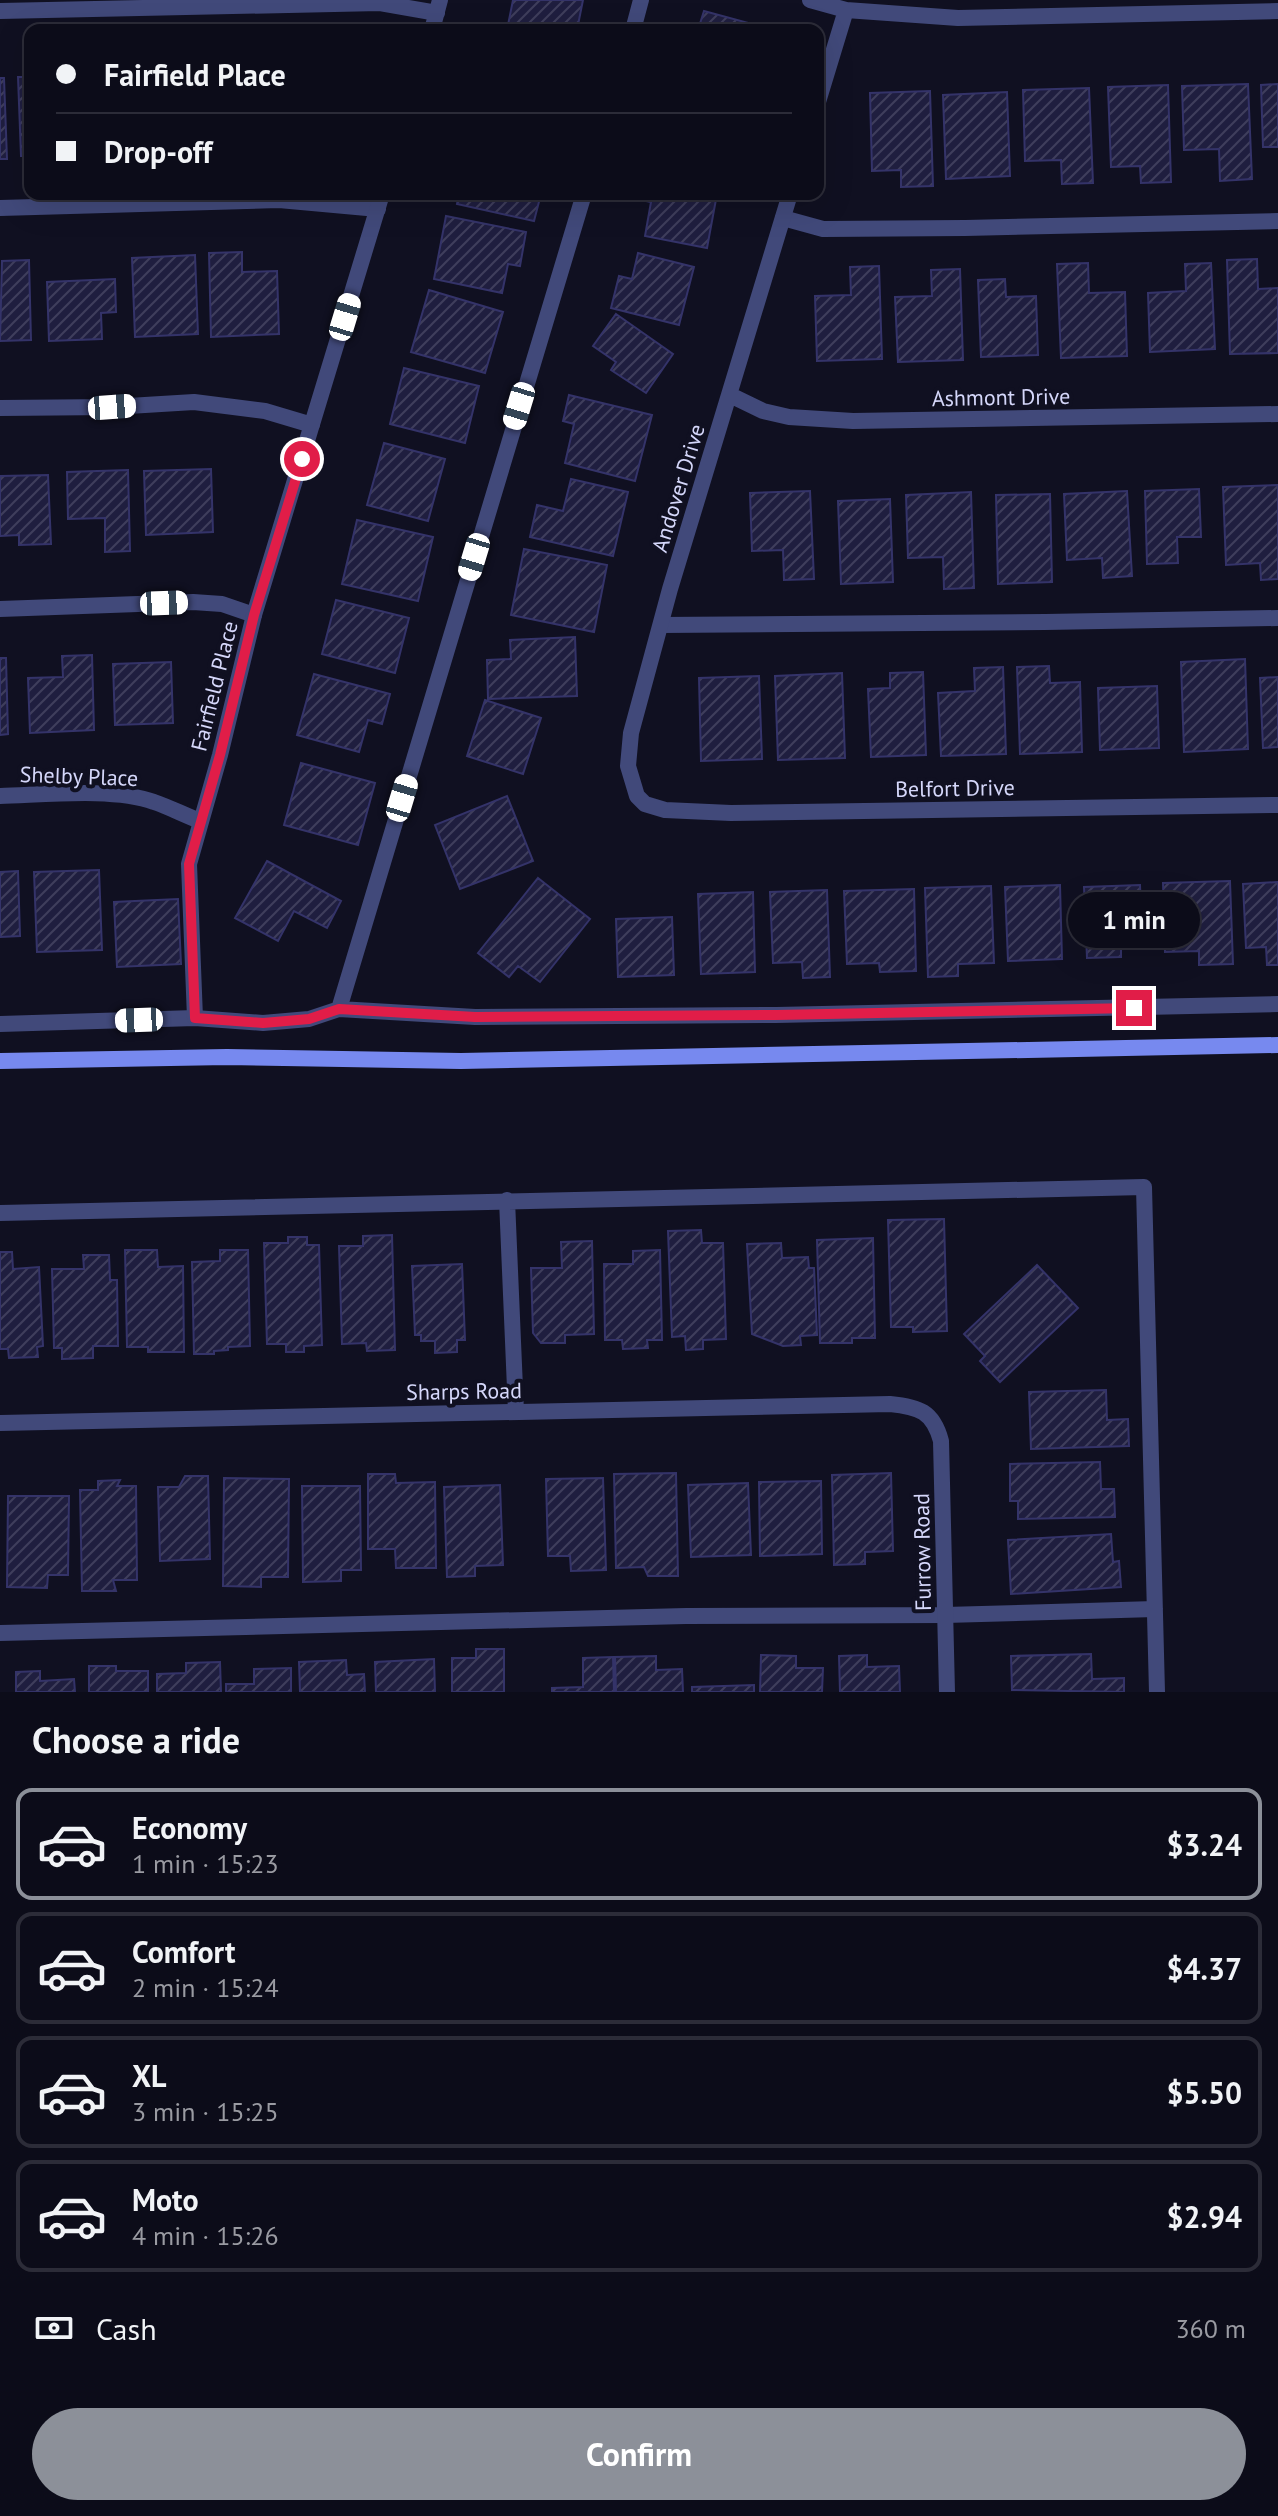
<!DOCTYPE html>
<meta charset="utf-8">
<style>
:root{--surface:#0c0c19;--page:#151522;--text:#f1f3f6;--muted:#9a9ba2;--line:#2c2c38;--accent:#8c9099}
body{margin:0;font-family:"PT Sans",sans-serif;background:var(--page);color:var(--text);height:100vh;display:flex;flex-direction:column;font-size:30px;white-space:nowrap}
*{box-sizing:border-box;margin:0}
p{font-size:26px;color:var(--muted)}
.icon{flex:none;width:44px;height:44px;fill:none;stroke:currentColor;stroke-width:2;stroke-linecap:round;stroke-linejoin:round}
.map{position:relative;height:1692px;overflow:hidden}
.sheet{display:flex;flex-direction:column;background:var(--surface);flex:1}
.sheet>*{flex:none}
.guide{position:absolute;left:24px;top:24px;width:800px;height:176px;border-radius:16px;box-shadow:0 8px 32px #0002,0 0 0 2px var(--line);display:grid;align-content:center;height:176px;padding:0 32px;background:var(--surface)}
.end{position:absolute;width:36px;height:36px;margin:-18px;border:10px solid #e11d48;background:#fff;box-shadow:0 0 0 4px #fff}
.from{border-radius:50%}
.bubble{position:absolute;height:56px;border-radius:28px;background:var(--surface);box-shadow:0 8px 32px #0002,0 0 0 2px var(--line);font-size:26px;font-weight:600;line-height:56px;text-align:center}
.car{position:absolute;width:24px;height:48px;margin:-24px -12px;border-radius:10px;box-shadow:0 0 6px 2px #0007;background:linear-gradient(#fff 24%,#345 0 40%,#fff 0 76%,#345 0 86%,#fff 0)}
.guide b{display:flex;align-items:center;gap:28px;height:76px;font-size:30px}
.guide b+b{border-top:2px solid var(--line)}
.guide i{width:20px;height:20px;background:var(--text)}
ul{padding:0;list-style:none}
li{display:flex;align-items:center;gap:24px;height:112px;margin:0 16px 12px;padding:0 16px;border:4px solid var(--line);border-radius:16px}
li div{flex:1}
li b{display:block;font-size:30px}
li em{font-style:normal;font-weight:600}
li.on{border-color:var(--accent)}
li>.icon{width:72px;height:72px;stroke-width:1.5}
h2{padding:0 32px;font-size:36px;line-height:96px}
.pay{display:flex;align-items:center;gap:20px;height:88px;padding:0 32px;font-size:30px}
.pay p{margin-inline-start:auto}
.button{display:flex;gap:16px;margin-top:auto;padding:16px 32px}
.button a{flex:1;height:92px;border-radius:48px;background:var(--accent);color:#fff;font-size:32px;font-weight:600;line-height:92px;text-align:center}
.map>svg:first-child{display:block}
.building{fill:url(#building-hatch);stroke:#343369;stroke-width:2}
.lines{fill:none;stroke-linecap:round;stroke-linejoin:round}
.service{stroke:#41497a;stroke-width:16}
.minor{stroke:#41497a;stroke-width:16}
.secondary{stroke:#7789ef;stroke-width:16}
.route{stroke:#e11d48;stroke-width:10}
.labels{text-anchor:middle;stroke-width:8;stroke-linejoin:round;paint-order:stroke}
.street-label{font-size:22px;fill:#d5d7fa;stroke:#101021}
</style>
<div class="map">
<svg width="1278" height="1692" viewBox="0 0 1278 1692">
<defs>
<pattern id="building-hatch" width="6" height="6" patternUnits="userSpaceOnUse" patternTransform="scale(2)"><rect width="6" height="6" fill="#1f1e3f"/><path d="M-1 1l2-2M0 6l6-6M5 7l2-2" fill="none" stroke="#3f3e5c"/></pattern>
</defs>
<rect width="100%" height="100%" fill="#101021"/>
<!-- building -->
<path class="building" d="M513 0H583L577 30H507Z
M704 11 767 28V30H698Z
M18 77H30V156H21Z
M0 78H4L7 159H0Z
M1248 84 1252 179 1220 181 1219 149 1184 150 1182 86Z
M1278 84V147H1263L1261 85Z
M1168 85 1171 182 1141 183 1140 166 1111 167 1108 87Z
M1089 88 1093 183 1062 184 1061 160 1025 161 1023 90Z
M930 91 933 186 901 187V170L872 171 870 93Z
M1007 92 1010 176 946 179 943 95Z
M459 194H541L534 221 457 204Z
M637 194H717L707 248 645 236 651 202 636 199Z
M446 216 526 232 520 266 508 264 502 293 434 279Z
M242 252V272L277 271 279 334 211 337 209 253Z
M638 253 694 267 679 325 611 308 619 276 632 279Z
M195 255 198 334 135 337 132 258Z
M1257 259 1258 289 1278 288V353L1230 354 1227 260Z
M29 260 31 340 0 341 2 261Z
M1088 263 1089 293 1125 292 1127 356 1061 358 1057 264Z
M1211 263 1215 349 1150 352 1148 293 1186 291 1185 264Z
M879 266 882 359 817 361 815 296 851 295 850 267Z
M960 269 963 360 898 362 895 297 932 296 931 270Z
M115 279 116 312 101 313 102 339 49 341 47 282Z
M1005 279 1006 297 1036 296 1038 355 981 357 978 280Z
M429 290 503 312 485 373 411 352Z
M616 314 673 354 646 393 611 370 616 362 593 346Z
M404 368 479 386 465 443 390 424Z
M569 395 652 415 635 481 565 463 574 424 563 421Z
M384 443 445 459 428 521 367 505Z
M211 469 213 532 146 535 144 471Z
M128 470 130 551 105 552V518L68 519 67 472Z
M48 475 51 544 19 545V535L0 536V476Z
M571 479 628 492 613 556 530 537 537 505 563 511Z
M1278 485V579L1261 580 1260 563 1226 565 1223 487Z
M1199 489 1201 537H1177L1178 563 1147 564 1145 491Z
M810 491 814 579 784 580 783 550 752 551 750 493Z
M1127 491 1132 576 1103 578 1102 558 1067 560 1064 494Z
M971 492 974 588 944 589 943 557 908 558 906 495Z
M1050 494 1052 582 998 584 996 495Z
M890 499 893 582 841 584 838 501Z
M357 520 433 537 418 601 342 584Z
M524 549 607 565 594 632 511 615Z
M336 600 409 618 395 673 322 654Z
M575 637 577 696 488 699 487 660 511 659 510 640Z
M92 655 94 730 30 733 28 678 63 677 62 656Z
M0 658H6L8 734 0 735Z
M1245 659 1248 749 1184 752 1181 662Z
M171 662 173 723 115 725 113 664Z
M1049 666 1050 683 1080 682 1082 752 1020 754 1017 667Z
M1003 667 1006 754 941 756 938 693 975 691 974 668Z
M923 672 926 755 871 757 868 689 890 688V673Z
M842 673 845 758 778 760 775 676Z
M314 674 390 694 382 724 368 720 359 752 297 735Z
M759 676 762 759 701 761 699 678Z
M1278 677V747L1263 748 1260 678Z
M1157 686 1159 748 1100 750 1098 688Z
M485 700 541 718 523 774 467 756Z
M301 763 375 783 358 845 284 825Z
M507 796 533 861 460 889 435 825Z
M267 861 341 901 327 928 294 911 278 941 235 918Z
M99 870 102 950 37 952 34 872Z
M18 871 20 936 0 937V872Z
M538 878 590 919 540 982 518 966 509 977 478 953Z
M1230 881 1233 964 1199 965V951L1165 952 1163 883Z
M1278 882V965H1267L1266 947 1246 948 1243 884Z
M1060 885 1062 959 1008 961 1005 887Z
M1140 885 1142 935 1121 936V957L1087 958 1084 887Z
M991 886 994 963 958 964V976L928 977 925 888Z
M914 889 916 971 880 972 879 963 847 964 844 891Z
M827 890 830 977 803 978 802 962 773 963 770 892Z
M753 892 755 972 701 974 698 894Z
M178 899 181 964 117 967 114 902Z
M672 917 674 975 618 977 616 919Z
M944 1219 947 1331 913 1332V1327H891L888 1220Z
M701 1230 702 1243H723L726 1339 703 1340V1349L686 1350 685 1336 672 1337 668 1231Z
M392 1235 395 1350 367 1351 366 1343 342 1344 339 1246H363V1236Z
M288 1237H307V1245H319L322 1345 304 1346V1352H286V1344H267L264 1243H288Z
M873 1238 875 1338H852V1343H820L817 1240Z
M592 1241 594 1334 565 1335V1343H541L533 1333 531 1268H562L561 1242Z
M781 1243 782 1258 808 1257 809 1268H814L817 1335 800 1336 801 1345 783 1346 752 1334 747 1244Z
M125 1250H157L158 1267 183 1266 184 1352H148V1347H127Z
M220 1250H248L250 1346 228 1347V1350L214 1351V1354H194L192 1262 220 1261Z
M660 1250 662 1340H647L648 1348 623 1349 622 1340H605L604 1264H633V1251Z
M0 1252H12L13 1269 39 1267 43 1346 37 1347 38 1357 9 1358 8 1349H0Z
M83 1255H109L110 1280H117L118 1346H93V1358L62 1359V1348H54L52 1269H84Z
M462 1264 465 1340H457V1352L435 1353V1341H421V1335H415L412 1266Z
M1037 1265 1078 1308 1000 1382 980 1361 985 1356 964 1334Z
M1106 1390 1107 1420 1128 1419 1129 1446 1031 1449 1029 1392Z
M1100 1462 1101 1489H1114L1115 1517 1018 1519V1501H1010V1464Z
M676 1473 678 1576H648L644 1567 616 1568 614 1474Z
M891 1473 893 1551 865 1552V1564L834 1565 832 1475Z
M368 1474H395L396 1483 435 1482 436 1568H396L395 1549H368Z
M185 1476H208L210 1559 160 1561 158 1487H179Z
M224 1478 289 1479 288 1577H261V1587L223 1586Z
M603 1478 606 1570 571 1571 570 1556H548L546 1479Z
M120 1480 117 1486H136L137 1580H113L116 1591H82L80 1490H98V1481Z
M821 1481 822 1554 760 1556 759 1482Z
M748 1483 751 1555 691 1557 688 1485Z
M500 1485 503 1565 475 1566V1576L447 1577 444 1487Z
M302 1486H360L361 1570H341V1581L303 1582Z
M8 1496H69L68 1575H48L47 1588 7 1587Z
M1111 1534 1113 1562 1119 1561 1121 1587 1011 1594 1008 1540Z
M476 1649H504V1692H452V1658H476Z
M1091 1654 1092 1679 1124 1678V1692L1012 1690 1011 1656Z
M761 1655 796 1656V1668H823L822 1692H760Z
M867 1655V1667L899 1666 900 1692H840L839 1656Z
M656 1656V1670L682 1669 683 1692H616L615 1657Z
M613 1657 614 1692H552V1688L583 1687V1658Z
M434 1659 435 1692H376L375 1662Z
M346 1660 347 1675 364 1674 365 1692H300L299 1662Z
M220 1662 221 1692H157V1674L186 1673V1663Z
M89 1666H116V1671H148V1692H89Z
M291 1668V1692H226V1684H254V1669Z
M40 1671V1681L74 1679 75 1692H16V1672Z
M754 1685V1692H692V1687Z"/>
<g class="lines">
<!-- service -->
<path class="service" d="M633 30 641 0
M0 208 279 200 378 209
M783 218 823 229 965 228 1278 221
M0 609 193 602 222 604 254 615
M661 625 1045 622 1278 618
M339 1009 475 1017 776 1015 1278 1004
M0 1024 195 1018 263 1023 309 1019 339 1009 584 194
M507 1200 516 1412
M0 1213 1144 1187 1157 1692
M0 1633 686 1616 945 1615 1155 1609"/>
<!-- minor -->
<path class="minor" d="M810 0 846 10 958 18 1278 11
M0 11 380 3 437 13
M432 30 440 0
M818 102 846 10
M790 194 670 589 631 733 628 766 637 796 645 804 665 810 731 813 1278 805
M730 395 763 411 789 417 853 421 1278 414
M0 408 112 407 194 402 265 411 312 425
M0 796C42 795 115 787 154 802 169 807 184 815 200 821
M195 1018 189 864 220 755 254 615 382 194
M0 1423 890 1404C919 1407 933 1411 941 1441L947 1692"/>
<!-- secondary -->
<path class="secondary" d="M0 1061 227 1057 461 1061 1278 1045"/>
</g>
<g class="lines">
<!-- route -->
<path class="route" d="M302 459 254 615 220 755 189 864 195 1018 263 1023 309 1019 339 1009 475 1017 776 1015 1134 1008"/>
</g>
<g class="labels">
<!-- street labels -->
<g class="street-label">
<text transform="translate(1001 397) rotate(-1)" y="8">Ashmont Drive</text>
<text transform="translate(678 488) rotate(-73)" y="8">Andover Drive</text>
<text transform="translate(214 686) rotate(-76)" y="8">Fairfield Place</text>
<text transform="translate(79 776) rotate(2)" y="8">Shelby Place</text>
<text transform="translate(955 788) rotate(-1)" y="8">Belfort Drive</text>
<text transform="translate(464 1391) rotate(-1)" y="8">Sharps Road</text>
<text transform="translate(922 1552) rotate(-91)" y="8">Furrow Road</text>
</g>
</g>
</svg>
<i class="end from" style="left:302px;top:459px"></i>
<i class="end" style="left:1134px;top:1008px"></i>
<div class="bubble" style="left:1068px;top:892px;width:132px">1 min</div>
<i class="car" style="left:345px;top:317px;rotate:17deg"></i>
<i class="car" style="left:519px;top:406px;rotate:197deg"></i>
<i class="car" style="left:112px;top:407px;rotate:86deg"></i>
<i class="car" style="left:474px;top:557px;rotate:197deg"></i>
<i class="car" style="left:164px;top:603px;rotate:88deg"></i>
<i class="car" style="left:402px;top:798px;rotate:17deg"></i>
<i class="car" style="left:139px;top:1020px;rotate:268deg"></i>
<div class="guide">
<b><i class="from"></i>Fairfield Place</b>
<b><i></i>Drop-off</b>
</div>
</div>
<section class="sheet">
<h2>Choose a ride</h2>
<ul>
<li class="on"><svg class="icon" aria-label="car" viewBox="0 0 24 24"><path d="M5 17H2v-5l4-1 3-4h7l3 4 3 1v5h-3M9 17h6M6 11h13"/><circle cx="7" cy="17" r="2"/><circle cx="17" cy="17" r="2"/></svg><div><b>Economy</b><p>1 min · 15:23</p></div><em>$3.24</em></li>
<li><svg class="icon" aria-label="car" viewBox="0 0 24 24"><path d="M5 17H2v-5l4-1 3-4h7l3 4 3 1v5h-3M9 17h6M6 11h13"/><circle cx="7" cy="17" r="2"/><circle cx="17" cy="17" r="2"/></svg><div><b>Comfort</b><p>2 min · 15:24</p></div><em>$4.37</em></li>
<li><svg class="icon" aria-label="car" viewBox="0 0 24 24"><path d="M5 17H2v-5l4-1 3-4h7l3 4 3 1v5h-3M9 17h6M6 11h13"/><circle cx="7" cy="17" r="2"/><circle cx="17" cy="17" r="2"/></svg><div><b>XL</b><p>3 min · 15:25</p></div><em>$5.50</em></li>
<li><svg class="icon" aria-label="car" viewBox="0 0 24 24"><path d="M5 17H2v-5l4-1 3-4h7l3 4 3 1v5h-3M9 17h6M6 11h13"/><circle cx="7" cy="17" r="2"/><circle cx="17" cy="17" r="2"/></svg><div><b>Moto</b><p>4 min · 15:26</p></div><em>$2.94</em></li>
</ul>
<div class="pay"><svg class="icon" aria-label="cash" viewBox="0 0 24 24"><path d="M3 7h18v10H3z"/><circle cx="12" cy="12" r="2"/></svg>Cash<p>360 m</p></div>
<div class="button"><a>Confirm</a></div>
</section>
